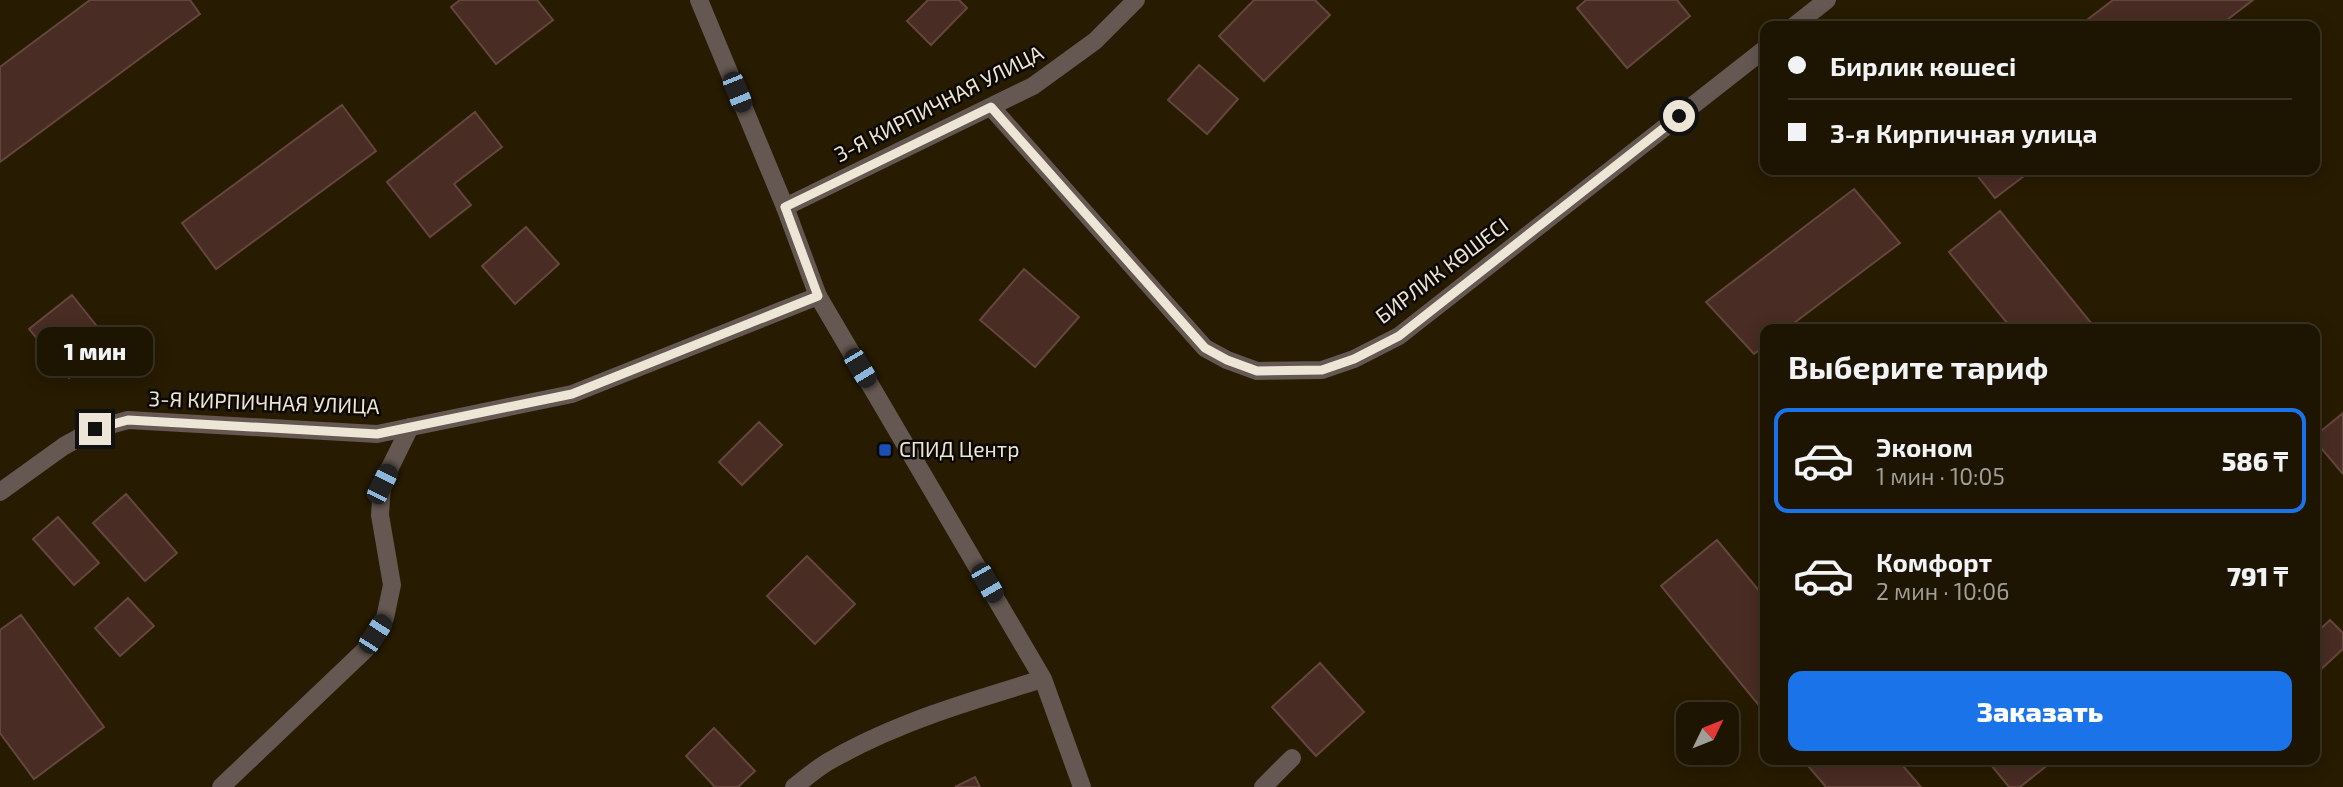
<!DOCTYPE html>
<html lang="ru">
<meta charset="utf-8">
<style>
:root{--surface:#1d1401;--page:#2a2110;--text:#f1f3f6;--muted:#a09e99;--line:#3b3323;--accent:#1a73e8}
body{margin:0;font-family:"Exo 2",sans-serif;background:var(--page);color:var(--text);height:100vh;display:flex;flex-direction:column;font-size:26px;white-space:nowrap}
*{box-sizing:border-box;margin:0}
p{font-size:23px;color:var(--muted)}
.icon{flex:none;width:38px;height:38px;fill:none;stroke:currentColor;stroke-width:2;stroke-linecap:round;stroke-linejoin:round}
.map{position:relative;flex:1;overflow:hidden}
.details{position:absolute;left:1760px;top:324px;width:560px;height:441px;display:flex;flex-direction:column;background:var(--surface);border-radius:14px;box-shadow:0 4px 18px #0003,0 0 0 2px var(--line)}
.details>*{flex:none}
.hud{position:absolute;left:1760px;top:21px;width:560px;height:154px;border-radius:14px;box-shadow:0 4px 18px #0003,0 0 0 2px var(--line);display:grid;align-content:center;height:154px;padding:0 28px;background:var(--surface)}
.needle{width:46px;rotate:47deg}
.buttons{position:absolute;left:1676px;top:702px;display:grid;gap:14px}
.buttons a{display:grid;place-items:center;width:63px;height:63px;border-radius:14px;background:var(--surface);box-shadow:0 4px 18px #0003,0 0 0 2px var(--line);font-size:35px}
.end{position:absolute;width:32px;height:32px;margin:-16px;border:9px solid #ede5d5;background:#111;box-shadow:0 0 0 4px #111}
.from{border-radius:50%}
.bubble{position:absolute;height:49px;border-radius:14px;background:var(--surface);box-shadow:0 4px 18px #0003,0 0 0 2px var(--line);font-size:23px;font-weight:800;line-height:49px;text-align:center}
.car{position:absolute;width:21px;height:42px;margin:-21px -10px;border-radius:9px;box-shadow:0 0 5px 2px #0007;background:linear-gradient(#222 24%,#8ab4d8 0 40%,#222 0 76%,#8ab4d8 0 86%,#222 0)}
.hud b{display:flex;align-items:center;gap:24px;height:66px;font-size:26px}
.hud b+b{border-top:2px solid var(--line)}
.hud i{width:18px;height:18px;background:var(--text)}
ul{padding:0;list-style:none}
li{display:flex;align-items:center;gap:21px;height:105px;margin:0 14px 10px;padding:0 14px;border:4px solid transparent;border-radius:14px}
li div{flex:1}
li b{display:block;font-size:26px}
li em{font-style:normal;font-weight:800}
li.active{border-color:var(--accent)}
li>.icon{width:63px;height:63px;stroke-width:1.5}
h2{padding:0 28px;font-size:32px;line-height:84px}
.action{display:flex;gap:14px;margin-top:auto;padding:14px 28px}
.action a{flex:1;height:80px;border-radius:14px;background:var(--accent);color:#fff;font-size:28px;font-weight:800;line-height:80px;text-align:center}
.map>svg:first-child{display:block}
.building{fill:#492c24;stroke:#65463d;stroke-width:2}
.lines{fill:none;stroke-linecap:round;stroke-linejoin:round}
.lane{stroke:#655751;stroke-width:18}
.street{stroke:#655751;stroke-width:18}
.route{stroke:#ede5d5;stroke-width:9}
.transit-dot{fill:#1a4fb4;stroke:#0b0701;stroke-width:2.5}
.labels{text-anchor:middle;stroke-width:5;stroke-linejoin:round;paint-order:stroke}
.street-label{font-size:21px;fill:#ede5d5;stroke:#0b0701}
.poi-label{font-size:21px;fill:#ede5d5;stroke:#0b0701;text-anchor:start}
</style>
<div class="map">
<svg width="2343" height="787" viewBox="0 0 2343 787">
<rect width="100%" height="100%" fill="#271b01"/>
<!-- building -->
<path class="building" d="M90 0H190L200 14 0 162V67Z
M460 0H537L553 20 496 64 451 7Z
M928 0H959L967 8 931 45 907 21Z
M1254 0H1315L1330 15 1264 81 1219 36Z
M1586 0H1677L1690 16 1627 68 1577 8Z
M2113 0H2253L2219 26H2079Z
M1199 65 1238 99 1207 134 1168 100Z
M342 105 376 151 216 269 182 223Z
M475 112 502 147 454 184 471 205 430 237 387 182Z
M1973 170H2032L1995 198Z
M1854 189 1900 243 1786 329H1766V345L1754 354 1706 302Z
M2000 211 2096 329H2012L1949 252Z
M526 227 559 264 515 304 482 266Z
M1024 269 1079 317 1035 367 980 320Z
M72 295 111 344 69 378 29 329Z
M2343 413V474L2315 441V436Z
M759 422 782 445 742 485 719 462Z
M126 494 177 553 145 581 93 523Z
M58 517 99 563 74 585 33 539Z
M1717 540 1766 599V714L1661 586Z
M807 556 855 604 815 644 767 596Z
M128 598 154 626 120 656 95 628Z
M21 615 104 727 34 779 0 733V630Z
M2330 620 2343 633V649L2318 672 2315 669V634Z
M1320 663 1364 712 1316 756 1272 707Z
M714 728 755 771 738 787H715L686 756Z
M1803 760H1898L1921 787H1826Z
M1987 760H2054L2020 787H2009Z
M975 777 980 787H955Z"/>
<g class="lines">
<!-- lane -->
<path class="lane" d="M0 492 64 446 95 429 128 420 377 434 572 394 818 296 785 207 699 0
M1263 787 1292 758"/>
<!-- street -->
<path class="street" d="M1794 26 1827 0
M991 107 1205 348 1227 360 1257 371 1322 370 1354 359 1399 336 1766 48
M785 207 1033 86 1095 41 1136 0
M818 296 1043 679 1082 787
M221 787 365 650 385 618 392 585 380 515 382 484 410 427
M794 787C806 778 819 766 833 759 898 722 973 700 1043 679"/>
</g>
<g class="lines">
<!-- route -->
<path class="route" d="M95 429 128 420 377 434 572 394 818 296 785 207 991 107 1205 348 1227 360 1257 371 1322 370 1354 359 1399 336 1679 116"/>
</g>
<!-- markers -->
<rect class="transit-dot" x="878" y="443" width="14" height="14" rx="3.5"/>
<g class="labels">
<!-- street labels -->
<g class="street-label">
<text transform="translate(939 104) rotate(-27)" y="7">3-Я КИРПИЧНАЯ УЛИЦА</text>
<text transform="translate(1442 271) rotate(-37)" y="7">БИРЛИК КӨШЕСІ</text>
<text transform="translate(264 403) rotate(2)" y="7">3-Я КИРПИЧНАЯ УЛИЦА</text>
</g>
<!-- poi labels -->
<g class="poi-label">
<text x="899" y="457">СПИД Центр</text>
</g>
</g>
</svg>
<div class="buttons">
<a><svg class="needle" viewBox="-14 -14 28 28"><path d="M0-13l5 13h-10z" fill="#e53935"/><path d="M0 13l5-13h-10z" fill="#a09e99"/></svg></a>
</div>
<i class="end from" style="left:1679px;top:116px"></i>
<i class="end" style="left:95px;top:429px"></i>
<div class="bubble" style="left:37px;top:327px;width:116px">1 мин</div>
<i class="car" style="left:737px;top:92px;rotate:158deg"></i>
<i class="car" style="left:860px;top:368px;rotate:149deg"></i>
<i class="car" style="left:382px;top:484px;rotate:26deg"></i>
<i class="car" style="left:987px;top:583px;rotate:150deg"></i>
<i class="car" style="left:375px;top:634px;rotate:33deg"></i>
<div class="hud">
<b><i class="from"></i>Бирлик көшесі</b>
<b><i></i>3-я Кирпичная улица</b>
</div>
<section class="details">
<h2>Выберите тариф</h2>
<ul>
<li class="active"><svg class="icon" aria-label="car" viewBox="0 0 24 24"><path d="M5 17H2v-5l4-1 3-4h7l3 4 3 1v5h-3M9 17h6M6 11h13"/><circle cx="7" cy="17" r="2"/><circle cx="17" cy="17" r="2"/></svg><div><b>Эконом</b><p>1 мин · 10:05</p></div><em>586 ₸</em></li>
<li><svg class="icon" aria-label="car" viewBox="0 0 24 24"><path d="M5 17H2v-5l4-1 3-4h7l3 4 3 1v5h-3M9 17h6M6 11h13"/><circle cx="7" cy="17" r="2"/><circle cx="17" cy="17" r="2"/></svg><div><b>Комфорт</b><p>2 мин · 10:06</p></div><em>791 ₸</em></li>
</ul>
<div class="action"><a>Заказать</a></div>
</section>
</div>
